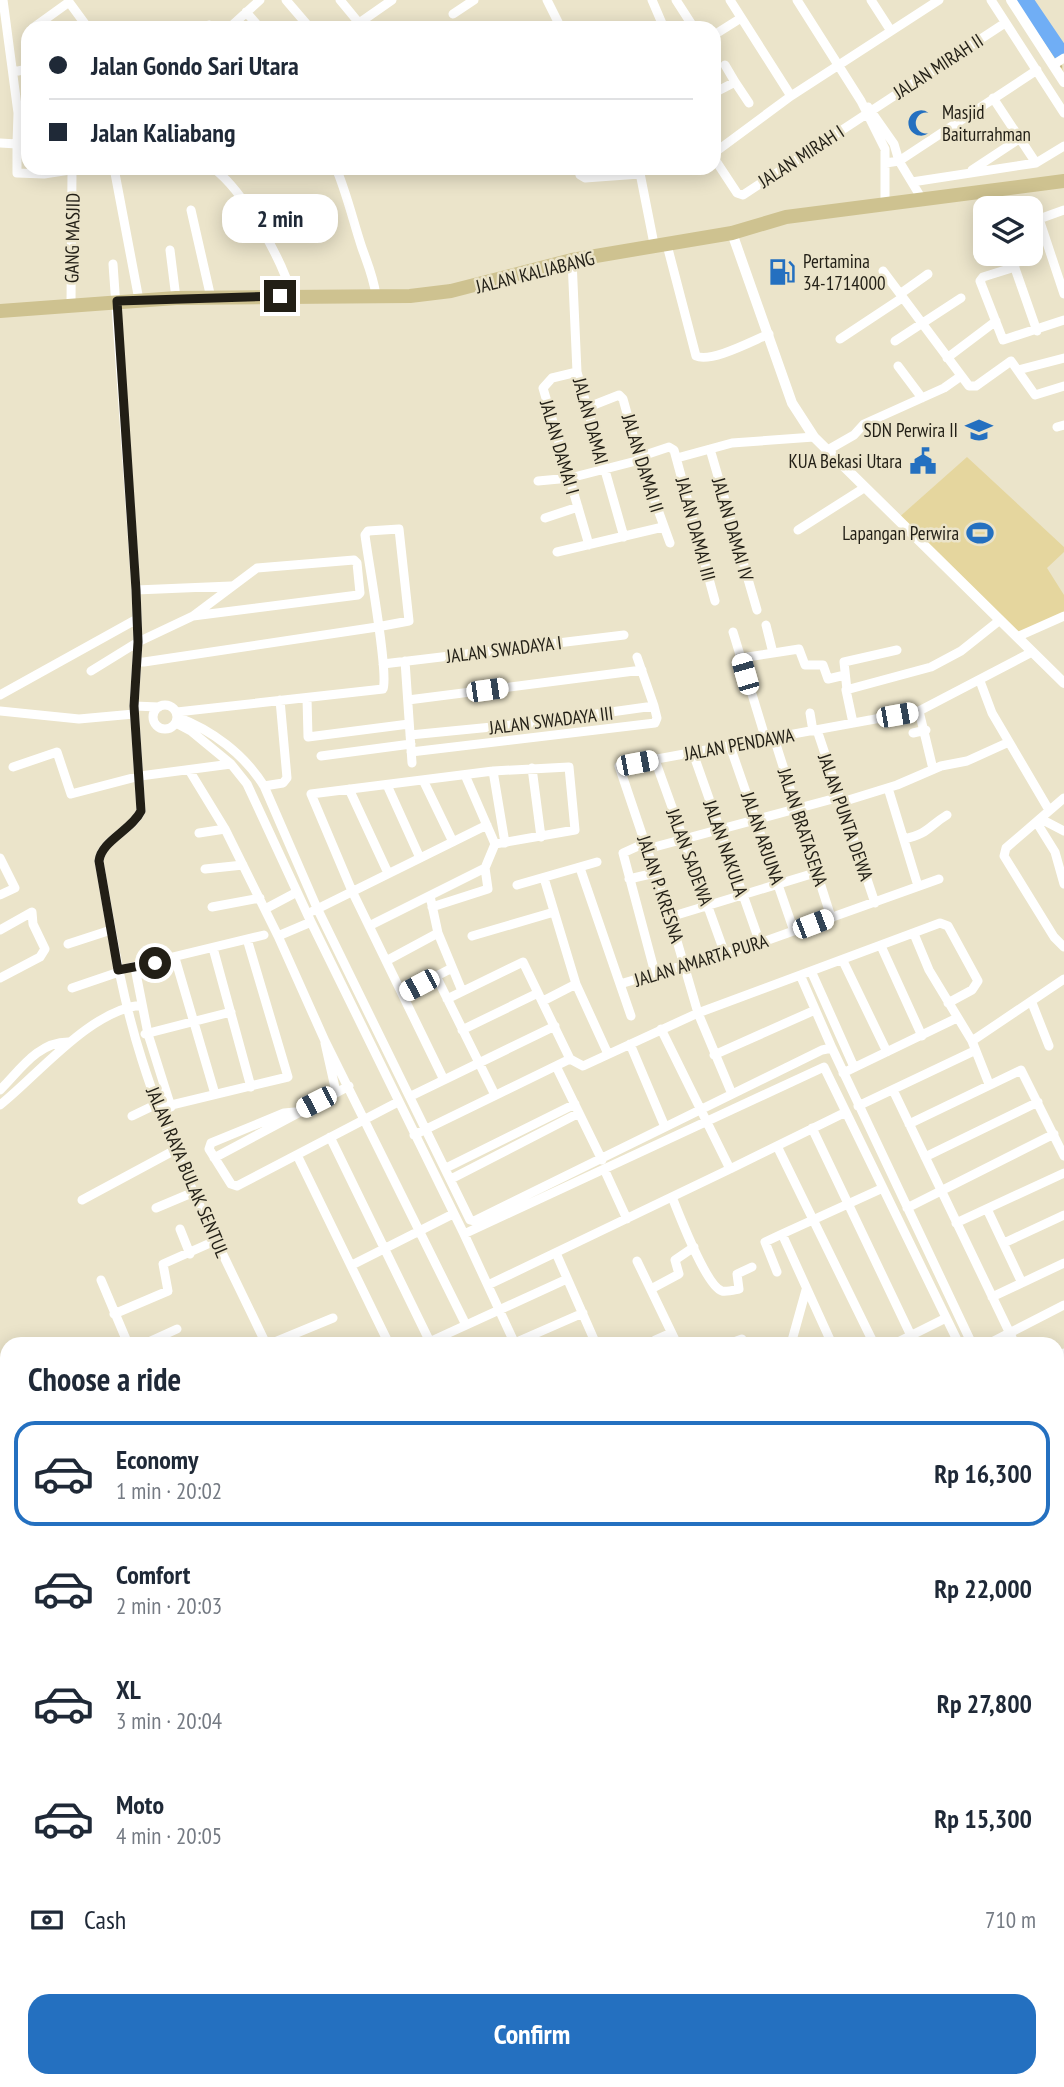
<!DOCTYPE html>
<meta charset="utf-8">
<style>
:root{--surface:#fff;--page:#f2f2f3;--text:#1f2937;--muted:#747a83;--line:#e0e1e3;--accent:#2470c0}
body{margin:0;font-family:"PT Sans Narrow",sans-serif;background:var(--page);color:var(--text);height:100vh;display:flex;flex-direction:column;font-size:26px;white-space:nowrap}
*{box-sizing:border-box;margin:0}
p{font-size:23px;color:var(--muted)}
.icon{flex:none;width:38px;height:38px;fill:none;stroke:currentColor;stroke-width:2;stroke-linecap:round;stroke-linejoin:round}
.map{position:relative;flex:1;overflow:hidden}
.side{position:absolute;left:0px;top:1337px;width:1064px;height:751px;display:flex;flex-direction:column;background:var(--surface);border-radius:21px 21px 0 0;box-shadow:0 4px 18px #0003}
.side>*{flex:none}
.banner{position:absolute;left:21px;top:21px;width:700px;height:154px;border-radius:21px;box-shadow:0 4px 18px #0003;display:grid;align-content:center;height:154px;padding:0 28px;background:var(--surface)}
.buttons{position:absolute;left:973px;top:196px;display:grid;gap:14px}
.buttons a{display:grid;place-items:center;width:70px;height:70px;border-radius:14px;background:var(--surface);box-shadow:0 4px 18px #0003;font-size:35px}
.end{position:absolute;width:32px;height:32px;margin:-16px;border:9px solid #221f16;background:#fff;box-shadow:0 0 0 4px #fff}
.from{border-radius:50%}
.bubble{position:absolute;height:49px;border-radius:21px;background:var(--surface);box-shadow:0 4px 18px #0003;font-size:23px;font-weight:600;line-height:49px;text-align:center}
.car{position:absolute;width:21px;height:42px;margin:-21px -10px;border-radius:9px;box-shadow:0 0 5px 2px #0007;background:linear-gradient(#fff 24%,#345 0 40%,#fff 0 76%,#345 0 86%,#fff 0)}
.banner b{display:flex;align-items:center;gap:24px;height:66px;font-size:26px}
.banner b+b{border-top:2px solid var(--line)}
.banner i{width:18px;height:18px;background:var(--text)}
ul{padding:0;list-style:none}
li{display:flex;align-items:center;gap:21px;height:105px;margin:0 14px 10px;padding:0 14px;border:4px solid transparent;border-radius:21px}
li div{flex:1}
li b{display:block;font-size:26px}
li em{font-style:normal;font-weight:600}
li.active{border-color:var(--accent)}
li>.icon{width:63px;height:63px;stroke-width:1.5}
h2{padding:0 28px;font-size:32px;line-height:84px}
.pay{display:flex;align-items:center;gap:18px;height:77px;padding:0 28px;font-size:26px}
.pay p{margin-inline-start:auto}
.primary-button{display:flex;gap:14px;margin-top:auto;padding:14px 28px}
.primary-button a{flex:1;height:80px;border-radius:21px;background:var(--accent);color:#fff;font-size:28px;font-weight:600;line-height:80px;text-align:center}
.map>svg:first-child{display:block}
.grass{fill:url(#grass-dots)}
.pitch{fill:#e5d69e}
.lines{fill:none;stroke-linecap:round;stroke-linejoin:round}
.river{stroke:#70aef5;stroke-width:16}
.minor{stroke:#fff;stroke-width:9}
.tertiary{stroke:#fff;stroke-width:10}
.primary{stroke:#cec290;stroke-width:14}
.route{stroke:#221f16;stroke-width:9}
.labels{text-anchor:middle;stroke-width:5;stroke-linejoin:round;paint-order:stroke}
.street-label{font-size:19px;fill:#221f16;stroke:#ebe4ca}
.poi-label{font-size:19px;fill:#221f16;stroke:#ebe4ca;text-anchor:end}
</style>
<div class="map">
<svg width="1064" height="2087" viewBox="0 0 1064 2087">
<defs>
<pattern id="grass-dots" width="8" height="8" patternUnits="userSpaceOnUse" patternTransform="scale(1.75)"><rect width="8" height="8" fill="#e5d69e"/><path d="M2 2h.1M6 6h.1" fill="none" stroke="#c4b787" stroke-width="1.8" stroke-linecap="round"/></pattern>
</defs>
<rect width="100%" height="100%" fill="#ebe4ca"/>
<!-- grass -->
<path class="grass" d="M1011 0H1025L1061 53 1064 82Z"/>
<!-- pitch -->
<path class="pitch" d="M967 457 1064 547V552L1047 568 1064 595V616L1017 637 896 520Z"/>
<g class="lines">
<!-- river -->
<path class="river" d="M1025 0 1061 53"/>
<!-- minor -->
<path class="minor" d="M3 0 18 113 17 144
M286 0 310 28
M340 0 359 23
M547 0 561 28
M652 0 664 28
M676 0 694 28
M730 0 791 96
M797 0 861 101 885 149V205
M871 0 891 31
M991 0 1064 113
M246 12 260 28
M453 14 474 0
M209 25 211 28
M33 28 69 2 88 28
M229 28 260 0
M352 28 392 0
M714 35 741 18
M1053 65 1064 58
M13 72 28 69
M735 82 749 103
M714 93 735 82 725 65
M993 98 1036 163
M868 107 894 144 899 161 922 199
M0 143 17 144V173L44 174 83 168
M714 153 791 96 939 0
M714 158 737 193 743 195 1005 23
M886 163 899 161 1037 70
M114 168 139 300
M213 168C244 191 282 259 292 296
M336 168C347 194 353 221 362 248 368 265 373 276 376 295
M578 168 580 175 585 178 640 174
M639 168 654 244
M972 170 1019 139
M912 182 1036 163 1064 146
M989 191 995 208
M191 210 211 298
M1064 210 1039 219 1064 294
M667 245 696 356C711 363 752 341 769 334
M170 250 176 298
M1010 254 1037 331
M572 260 577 372 624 537
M113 264 136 590 138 642 134 706 141 811C133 830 101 840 99 861 111 928 121 995 142 1060 173 1159 222 1251 266 1344
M1015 267 983 277 980 281 1003 340 1064 320
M883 271 969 386H976L1011 361 1035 395 1064 386
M900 294 928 274
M71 304 72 171
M840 339 902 298
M895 341 961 298
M947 358 996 321
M898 366 922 398
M1018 370 1064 358
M577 372 552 378 543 388 589 545
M586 408 619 395 623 399 640 460 670 543
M1057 427 1064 425
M710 449 757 610
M826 451 854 435 864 424 944 388 961 376
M639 457 669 447 674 450 715 601
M677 458 732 443 814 437
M538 481 570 478 640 460
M545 518 578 507
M798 530 864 488
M557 552 663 527
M136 590 231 586
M766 625 773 653
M733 632 766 740
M1017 637 1064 616
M741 658 799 649 805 665H823L828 679 845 675
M137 661 144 662 377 627 409 621 399 529 368 531 365 535C368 560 389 673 383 689L177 712
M405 661 412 763
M383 664 624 635
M91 671 138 642 193 616 257 568 354 560 357 563 360 593 358 595 193 616
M980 681 992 713 1049 810
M847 690 844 662 897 650
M0 695 137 619
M307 698 308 737 409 724
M408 700 642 670
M153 717a12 12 0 1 1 24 0a12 12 0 1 1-24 0Z
M134 706 159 707
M0 711 79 719 134 714
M919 711 933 769
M810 713 813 731
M177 717C212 730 244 754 264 786L317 908 470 1220 474 1221 822 1050 832 1048 972 1344
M176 723 191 731 231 764 247 784 311 922 464 1234 824 1067 959 1344
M853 723 846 690 931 667 961 651 1000 620
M817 730 875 903
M913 733 926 730
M410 735 532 723 654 706 637 657
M774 738 831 917
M730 746 794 931
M411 752 655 723 657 718 654 706
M693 753 760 943
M321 756 411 744
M655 760 725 954
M13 767 57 752 71 794 140 776 231 764
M532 768 541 837
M189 770 225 829 278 936
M493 771 505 843
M423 780 453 842
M387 785 420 858
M264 786 283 783 287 778 280 700
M888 788 918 886
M349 789 388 873
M1064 798 1006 848 1004 856 1054 937 1064 947
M842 802 897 785 941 766 967 761 1009 742
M1041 819 1064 831
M1037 823 1055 852 1064 884
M199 833 225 829
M904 839C930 833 927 827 947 815
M645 843 623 853 655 973
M647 849 840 797
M0 858 15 888 0 895
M580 868 631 1016
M205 869 243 865
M629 879 655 873
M517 885 597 862
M430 896 438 933 462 991
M212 907 260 898
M432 907 488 889 485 868
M265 909 297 892
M313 911 487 825
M670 917 818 872
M311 922 278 936 325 1041 466 1325
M369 926 485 868 495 844 465 775
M0 930 32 912 33 924 45 949 40 957 0 978
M914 934 929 970 972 1041 989 1084
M472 936 554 912
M68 944 111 930
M881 946 922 1036
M213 948 251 1087
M175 958 215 1094
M386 961 438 933
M843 961 887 1052
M135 968 148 1034 171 1107
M119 970 264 935
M812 973 854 1067
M436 976 495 1095
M801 977 832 1048
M576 984 608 1054
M620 984 760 943 939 879
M72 988 119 972
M402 994 452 968
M447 999 523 962 570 1059
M543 1001 576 984 544 878
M1032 1003 1049 1046
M462 1030 538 993
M145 1034 231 1012
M972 1041 1064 979
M325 1043 336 1092
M630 1044 665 1127
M714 1055 815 1010
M556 1066 602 1160
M843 1073 957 1018
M444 1080 352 891 311 794 493 771 569 767 575 830 495 844
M0 1090C20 1070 38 1042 68 1042
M893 1090 1015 1344
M732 1094 698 1013 670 917 619 766 919 711 1032 652
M411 1096 555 1026
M0 1105C39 1074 90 1010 142 1005
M858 1106 974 1051
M159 1108 288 1077 247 939
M295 1112 284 1113 211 1143 209 1149 231 1184 237 1186 398 1102
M132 1116 157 1104
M909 1124 1021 1070 1064 1156
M812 1128 915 1344
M414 1135 570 1059 583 1066 698 1013 940 923 948 926 978 981 972 990 948 1003
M330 1137 430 1342
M777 1146 874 1344
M297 1155 389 1344
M925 1157 1038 1102
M214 1158 349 1086
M446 1168 575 1104
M730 1169 846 1112
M605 1171 627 1219
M451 1179 579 1113
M672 1197C679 1214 706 1286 722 1291 727 1292 734 1290 739 1289L737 1274 752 1267
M82 1200 175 1150
M156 1208 194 1192
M907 1208 1054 1134
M987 1209 1022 1283
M956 1223 1064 1173
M180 1229 190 1254
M464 1234 515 1344
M1004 1243 1064 1215
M556 1253 596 1344
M637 1261 677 1344
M352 1265 453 1214
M777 1272 765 1242 782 1234
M101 1280 128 1344
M488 1285 730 1169 661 1029
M651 1289 679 1274 675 1260 694 1247
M992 1297 1064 1263
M114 1314 168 1291 163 1264 217 1240
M655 1340 671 1333
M427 1343 567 1279
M144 1344 177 1329
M270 1344 333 1318
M512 1344 583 1313
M728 1344 742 1339
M791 1344 806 1290
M832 1344 782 1234 883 1188
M894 1344 946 1318
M988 1344 1064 1305
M1057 1357 1064 1353
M1057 1408 1064 1404
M1057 1501 1064 1516
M1057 1557 1064 1555
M1057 1614 1064 1648
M0 1672 7 1669
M0 1738 7 1750
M0 1766 7 1762
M1057 1767 1064 1766
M1057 1785 1064 1818
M0 1793 7 1790
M0 1837 7 1851
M1057 1843 1064 1842
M0 1880 7 1877
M0 1921 7 1918
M0 1965 7 1961
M3 2007 7 2014
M51 2081 54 2087
M237 2081 238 2087
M286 2081V2087
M664 2081 665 2087
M899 2081 903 2087
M938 2081 941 2087
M0 2083 3 2087
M307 2083 353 2087
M107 2087 114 2081
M432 2087 433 2081
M577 2087 587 2081
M725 2087 744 2081
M831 2087 837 2081"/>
<!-- tertiary -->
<path class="tertiary" d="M1011 0 1064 82
M732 233 792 403 814 437 1064 683"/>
<!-- primary -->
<path class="primary" d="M0 311 176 298 410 296 451 291 572 260 732 233 786 217 1064 181"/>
</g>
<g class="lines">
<!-- route -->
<path class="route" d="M155 963 118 970 99 861C101 841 132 830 141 811L134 706 138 642 136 590 117 301 280 296"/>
</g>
<!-- icons -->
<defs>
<symbol id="mosque-bare" viewBox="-9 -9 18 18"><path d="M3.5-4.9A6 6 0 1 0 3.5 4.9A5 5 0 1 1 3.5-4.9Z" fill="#2470c0" stroke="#ebe4ca" stroke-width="2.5" paint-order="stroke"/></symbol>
<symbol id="fuel-bare" viewBox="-9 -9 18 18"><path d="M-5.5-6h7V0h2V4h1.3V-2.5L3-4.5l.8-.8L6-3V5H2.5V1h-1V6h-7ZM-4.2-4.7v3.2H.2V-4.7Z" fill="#2470c0" stroke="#ebe4ca" stroke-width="2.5" paint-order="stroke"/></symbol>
<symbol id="school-bare" viewBox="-9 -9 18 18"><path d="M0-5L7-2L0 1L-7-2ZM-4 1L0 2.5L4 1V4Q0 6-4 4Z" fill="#2470c0" stroke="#ebe4ca" stroke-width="2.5" paint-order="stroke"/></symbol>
<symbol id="civic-bare" viewBox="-9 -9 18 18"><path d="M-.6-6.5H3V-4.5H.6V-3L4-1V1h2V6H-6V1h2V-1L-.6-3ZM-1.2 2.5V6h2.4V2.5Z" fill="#2470c0" stroke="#ebe4ca" stroke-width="2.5" paint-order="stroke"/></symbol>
<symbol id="stadium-bare" viewBox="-9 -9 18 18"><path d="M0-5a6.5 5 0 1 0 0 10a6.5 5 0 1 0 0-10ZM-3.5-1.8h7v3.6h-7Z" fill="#2470c0" stroke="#ebe4ca" stroke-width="2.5" paint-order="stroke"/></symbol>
</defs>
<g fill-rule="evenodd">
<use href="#mosque-bare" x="902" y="104" width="38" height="38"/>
<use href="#fuel-bare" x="763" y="253" width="38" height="38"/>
<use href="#school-bare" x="960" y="411" width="38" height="38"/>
<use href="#civic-bare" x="904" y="442" width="38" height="38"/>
<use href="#stadium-bare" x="961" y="514" width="38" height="38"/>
</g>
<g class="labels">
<!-- street labels -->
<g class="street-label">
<text transform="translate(938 66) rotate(-33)" y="7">JALAN MIRAH II</text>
<text transform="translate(801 156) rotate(-33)" y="7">JALAN MIRAH I</text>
<text transform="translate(72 238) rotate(-89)" y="7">GANG MASJID</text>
<text transform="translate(535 272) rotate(-14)" y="7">JALAN KALIABANG</text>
<text transform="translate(591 421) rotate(75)" y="7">JALAN DAMAI</text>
<text transform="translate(560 447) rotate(74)" y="7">JALAN DAMAI I</text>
<text transform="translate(643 463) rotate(73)" y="7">JALAN DAMAI II</text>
<text transform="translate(696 529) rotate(75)" y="7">JALAN DAMAI III</text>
<text transform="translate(733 529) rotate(74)" y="7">JALAN DAMAI IV</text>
<text transform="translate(504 649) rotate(-7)" y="7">JALAN SWADAYA I</text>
<text transform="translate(551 720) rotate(-7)" y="7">JALAN SWADAYA III</text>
<text transform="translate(739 744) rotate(-10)" y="7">JALAN PENDAWA</text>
<text transform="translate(846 817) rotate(71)" y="7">JALAN PUNTA DEWA</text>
<text transform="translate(803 827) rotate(72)" y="7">JALAN BRATASENA</text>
<text transform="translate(763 838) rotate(71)" y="7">JALAN ARJUNA</text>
<text transform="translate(726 848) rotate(71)" y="7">JALAN NAKULA</text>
<text transform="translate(690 857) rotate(70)" y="7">JALAN SADEWA</text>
<text transform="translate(661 889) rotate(72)" y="7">JALAN P. KRESNA</text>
<text transform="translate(701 960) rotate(-17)" y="7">JALAN AMARTA PURA</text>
<text transform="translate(188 1172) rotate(67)" y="7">JALAN RAYA BULAK SENTUL</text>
</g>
<!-- poi labels -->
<g class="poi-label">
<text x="942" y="119" text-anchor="start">Masjid<tspan x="942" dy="22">Baiturrahman</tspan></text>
<text x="803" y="268" text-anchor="start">Pertamina<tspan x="803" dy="22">34-1714000</tspan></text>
<text x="958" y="437">SDN Perwira II</text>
<text x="902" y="468">KUA Bekasi Utara</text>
<text x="959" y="540">Lapangan Perwira</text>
</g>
</g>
</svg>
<div class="buttons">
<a><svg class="icon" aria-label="layers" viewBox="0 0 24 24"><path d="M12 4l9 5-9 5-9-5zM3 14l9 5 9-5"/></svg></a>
</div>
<i class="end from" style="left:155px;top:963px"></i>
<i class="end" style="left:280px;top:296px"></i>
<div class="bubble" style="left:222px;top:194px;width:116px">2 min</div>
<i class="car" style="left:745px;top:674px;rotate:344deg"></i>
<i class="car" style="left:487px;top:690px;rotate:82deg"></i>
<i class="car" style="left:897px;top:715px;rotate:80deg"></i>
<i class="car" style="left:637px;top:763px;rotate:79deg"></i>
<i class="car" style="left:813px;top:924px;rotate:69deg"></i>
<i class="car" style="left:419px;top:985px;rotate:242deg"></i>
<i class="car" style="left:316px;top:1102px;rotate:243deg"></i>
<div class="banner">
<b><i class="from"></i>Jalan Gondo Sari Utara</b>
<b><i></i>Jalan Kaliabang</b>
</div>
<section class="side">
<h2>Choose a ride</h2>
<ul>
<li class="active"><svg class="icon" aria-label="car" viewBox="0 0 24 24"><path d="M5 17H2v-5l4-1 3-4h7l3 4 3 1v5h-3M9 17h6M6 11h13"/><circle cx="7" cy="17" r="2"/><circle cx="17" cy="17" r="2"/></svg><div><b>Economy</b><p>1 min · 20:02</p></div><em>Rp 16,300</em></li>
<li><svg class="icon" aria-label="car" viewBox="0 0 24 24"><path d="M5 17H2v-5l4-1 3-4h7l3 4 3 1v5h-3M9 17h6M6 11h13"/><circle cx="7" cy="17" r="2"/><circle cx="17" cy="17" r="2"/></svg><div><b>Comfort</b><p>2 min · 20:03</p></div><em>Rp 22,000</em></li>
<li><svg class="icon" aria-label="car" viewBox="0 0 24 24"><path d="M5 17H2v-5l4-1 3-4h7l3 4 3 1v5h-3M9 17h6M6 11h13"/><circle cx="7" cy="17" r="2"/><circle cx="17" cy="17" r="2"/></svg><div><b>XL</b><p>3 min · 20:04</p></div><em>Rp 27,800</em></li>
<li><svg class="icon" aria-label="car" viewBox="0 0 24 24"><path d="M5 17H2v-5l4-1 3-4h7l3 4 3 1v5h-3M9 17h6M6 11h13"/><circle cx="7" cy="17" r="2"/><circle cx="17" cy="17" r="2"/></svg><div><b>Moto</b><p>4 min · 20:05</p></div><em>Rp 15,300</em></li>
</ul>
<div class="pay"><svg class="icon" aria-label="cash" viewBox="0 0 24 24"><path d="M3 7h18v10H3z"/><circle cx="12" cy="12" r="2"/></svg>Cash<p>710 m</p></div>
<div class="primary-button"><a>Confirm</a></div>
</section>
</div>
